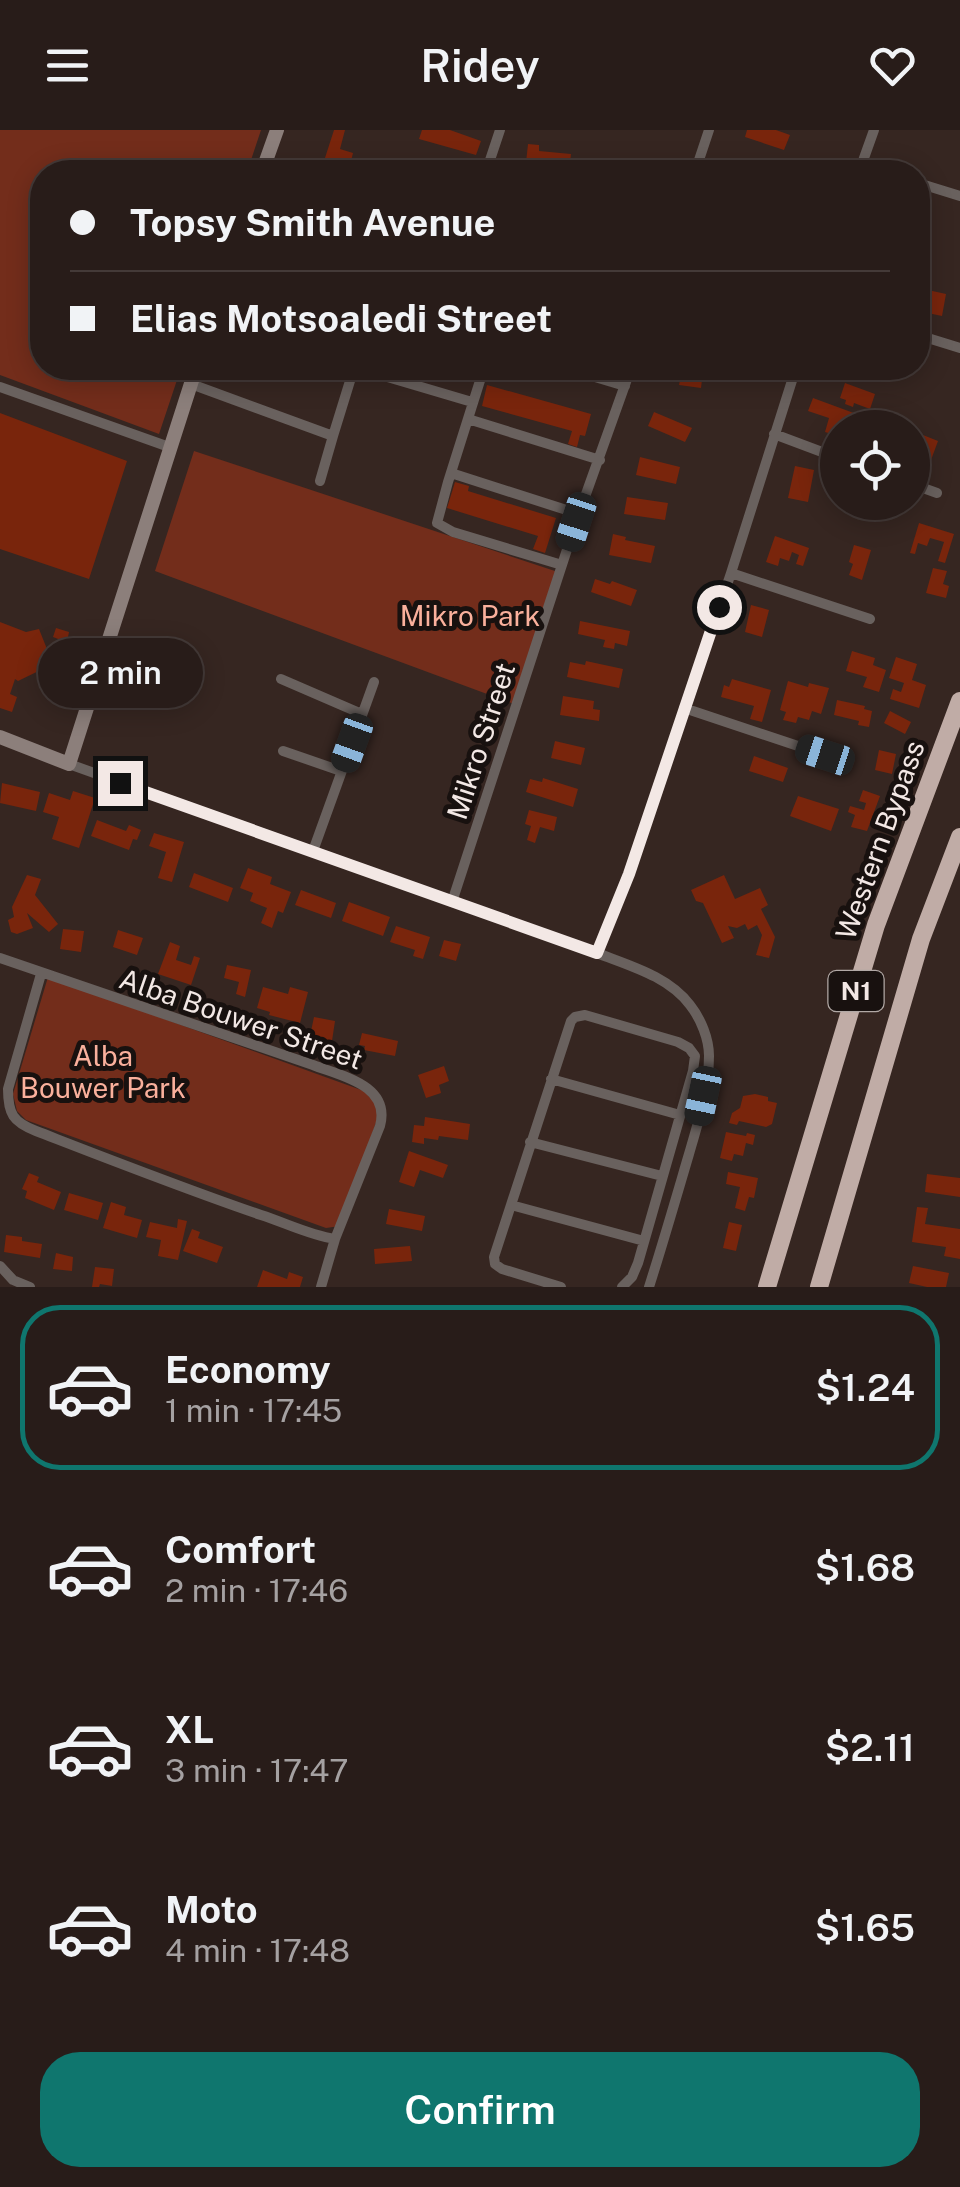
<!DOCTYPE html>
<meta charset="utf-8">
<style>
:root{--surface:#281c19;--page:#342926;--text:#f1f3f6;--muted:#a5a1a2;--line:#443a38;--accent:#0f766e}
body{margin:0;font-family:"Public Sans",sans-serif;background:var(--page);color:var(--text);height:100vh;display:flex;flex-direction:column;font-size:38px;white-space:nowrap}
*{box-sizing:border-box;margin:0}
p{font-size:32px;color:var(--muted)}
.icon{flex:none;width:55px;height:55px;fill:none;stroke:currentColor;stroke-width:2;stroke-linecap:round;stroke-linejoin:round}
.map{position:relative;height:1157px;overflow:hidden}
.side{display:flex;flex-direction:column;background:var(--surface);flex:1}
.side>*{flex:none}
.hud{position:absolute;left:30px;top:30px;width:900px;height:220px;border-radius:40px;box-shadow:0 5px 25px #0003,0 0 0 2px var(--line);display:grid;align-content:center;height:220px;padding:0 40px;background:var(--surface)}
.tools{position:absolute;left:820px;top:280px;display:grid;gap:20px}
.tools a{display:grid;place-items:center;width:110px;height:110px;border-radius:50%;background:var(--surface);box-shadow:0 5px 25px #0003,0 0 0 2px var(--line);font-size:50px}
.end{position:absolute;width:45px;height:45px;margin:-22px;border:12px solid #f3e8e5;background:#111;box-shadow:0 0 0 5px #111}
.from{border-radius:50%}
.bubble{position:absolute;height:70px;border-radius:35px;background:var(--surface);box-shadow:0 5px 25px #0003,0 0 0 2px var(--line);font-size:32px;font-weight:600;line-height:70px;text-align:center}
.car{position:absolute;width:30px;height:60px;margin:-30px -15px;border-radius:12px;box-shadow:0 0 8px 2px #0007;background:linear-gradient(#222 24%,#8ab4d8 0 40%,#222 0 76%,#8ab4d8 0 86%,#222 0)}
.hud b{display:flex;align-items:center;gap:35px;height:95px;font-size:38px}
.hud b+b{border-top:2px solid var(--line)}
.hud i{width:25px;height:25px;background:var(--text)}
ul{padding:18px 0 0;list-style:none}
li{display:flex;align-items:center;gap:30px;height:165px;margin:0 20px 15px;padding:0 20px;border:5px solid transparent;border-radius:40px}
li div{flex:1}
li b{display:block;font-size:38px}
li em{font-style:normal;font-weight:600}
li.on{border-color:var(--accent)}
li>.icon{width:90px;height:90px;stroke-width:1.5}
.cta{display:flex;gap:20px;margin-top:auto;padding:20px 40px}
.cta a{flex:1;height:115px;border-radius:40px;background:var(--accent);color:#fff;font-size:40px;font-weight:600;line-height:115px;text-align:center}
header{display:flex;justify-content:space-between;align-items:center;height:130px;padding:0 40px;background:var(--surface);font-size:45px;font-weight:600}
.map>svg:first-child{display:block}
.green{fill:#732d1b}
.building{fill:#79250c}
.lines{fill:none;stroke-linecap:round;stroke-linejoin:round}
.street{stroke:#69615e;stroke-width:10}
.secondary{stroke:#8c7f7b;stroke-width:14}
.highway{stroke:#c0aca6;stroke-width:18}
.route{stroke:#f3e8e5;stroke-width:12}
.labels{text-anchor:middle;stroke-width:10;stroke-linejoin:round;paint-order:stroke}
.shield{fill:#18110f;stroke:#b1a8a5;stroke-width:2.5}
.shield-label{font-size:25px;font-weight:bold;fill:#f3e8e5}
.park-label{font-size:28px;fill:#fab09c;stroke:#18110f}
.street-label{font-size:28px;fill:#f3e8e5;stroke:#18110f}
</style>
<header><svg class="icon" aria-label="menu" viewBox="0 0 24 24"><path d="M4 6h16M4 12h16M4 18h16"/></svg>Ridey<svg class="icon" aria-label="heart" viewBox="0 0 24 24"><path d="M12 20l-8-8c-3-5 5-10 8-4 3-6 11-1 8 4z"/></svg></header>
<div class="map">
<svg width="960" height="1157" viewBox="0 0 960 1157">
<rect width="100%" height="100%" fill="#362621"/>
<!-- green -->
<path class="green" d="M0 0H261L247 42H42V238H181L159 304 0 245Z
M194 321 558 442 514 574 155 441Z
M48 847 364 961 375 973 379 984 340 1096 326 1098 26 990 17 981 13 964Z"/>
<!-- building -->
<path class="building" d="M334 0H345L340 19 353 23 349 39 324 31Z
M422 0H450L481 11 476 25 419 9Z
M747 0H776L790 5 784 20 745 7Z
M528 14 539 15V21L571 24 569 41 547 39V42H525Z
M393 30 431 42H389Z
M919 158 946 164 942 186 918 181Z
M671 238 703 241 701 258 679 255 680 250 670 248Z
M845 253 875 264 870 279 854 273 853 277 845 274 846 270 840 268Z
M487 255 591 284 585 306 580 305 577 317 568 314 572 301 482 276Z
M813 268 870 289 867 298H838V306L825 302 829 288 808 281Z
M654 282 692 298 685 312 648 296Z
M0 283 127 331 89 449 0 419Z
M923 305 938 311 931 330 926 328 923 336 912 332V317L918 319Z
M640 327 680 337 676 354 636 345Z
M795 336 814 340 808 372 788 368Z
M455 352 469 356 468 361 556 388 545 423 533 419 538 406 447 378Z
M627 367 668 373 665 390 624 384Z
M919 393 954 404 945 433 938 431 944 412 930 408 927 416 918 413 915 424 910 423Z
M613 404 626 407 625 410 655 416 651 433 609 425Z
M775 406 809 418 803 436 796 434 799 425 792 422 789 431 780 428 778 436 766 432Z
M854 415 871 420 862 450 849 445 853 434 849 432Z
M933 438 947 441 943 454 949 456 946 468 926 463Z
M595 449 610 454 612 451 637 460 631 476 591 462Z
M751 475 769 480 762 507 745 502Z
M580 491 630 501 627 516 615 513 614 519 603 517 605 510 578 504Z
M0 492 26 502 39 499 53 534 18 551 15 549 10 564 17 567 12 582 0 578Z
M56 498 69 502 68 507 84 513 78 536 68 533 72 520 64 517 66 512 53 507Z
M852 521 875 528 873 535 886 540 879 562 863 557 867 547 846 541Z
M896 527 917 534 912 550 926 555 919 578 890 569 893 559 901 562 904 553 889 548Z
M586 531 623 539 619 558 567 547 570 532 585 535Z
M732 549 771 560 762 592 750 589 754 576 721 567 724 555 729 557Z
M788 551 808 557 809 553 829 558 821 584 812 581 809 590 798 587 796 593 783 590 786 582 780 580Z
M563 566 594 571 593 579 600 580 599 591 560 585Z
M837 570 865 576 864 579 872 581 869 597 858 595 859 591 834 585Z
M890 581 911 592 905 604 884 593Z
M555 611 585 618 581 635 551 628Z
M879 620 896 624 892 644 875 640Z
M754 626 788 638 783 652 749 641Z
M543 648 578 659 573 677 526 662 530 649 542 652Z
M2 653 40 662 36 681 0 673Z
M863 660 880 666 867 701 851 697 855 685 848 682 850 676 864 680 866 673 859 671Z
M73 661 95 668 79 718 52 709 59 687 43 682 49 663 70 670Z
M798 666 839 679 831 701 790 686Z
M529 680 557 687 554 701 540 697 535 713 527 710 531 696 525 694Z
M97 690 126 701 129 695 141 700 137 710 133 709 129 720 91 706Z
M154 703 184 712 172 752 158 748 166 722 149 716Z
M248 738 272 747 270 754 291 762 283 783 278 781 272 798 261 793 267 778 250 771 253 763 240 758Z
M194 743 233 758 228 772 189 757Z
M27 745 41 749 35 765 58 794 49 802 27 783 33 798 17 804 11 802 8 790 14 787 12 777Z
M724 745 735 769 760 758 768 775 761 779 775 807 769 828 756 825 762 805 757 795 748 800 745 794 737 798 728 796 734 808 722 813 703 773 696 771 691 760Z
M301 760 336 773 331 788 295 775Z
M349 772 390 787 383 806 342 791Z
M396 796 430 807 423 829 413 826 415 820 390 812Z
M63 799 84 801 81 822 60 819Z
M118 800 143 808 137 825 113 817Z
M444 810 461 814 456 831 439 826Z
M170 812 180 816 176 830 191 835 194 826 200 828 191 855 158 844Z
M227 835 251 840 245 867 236 864 239 852 224 848Z
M263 857 288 864 290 857 308 862 300 893 269 885 270 882 257 878Z
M314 887 335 891 332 911 310 906Z
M362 903 398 911 395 926 364 920 365 916 359 915Z
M444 936 449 951 439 955 441 963 426 968 418 945Z
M755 964 768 967V971L777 973 772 994 766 997 739 991 737 995 729 993 732 983 740 978 743 966Z
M425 987 470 994 468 1010 439 1006 438 1010 424 1008V1014L412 1012 414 995 424 996Z
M726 1002 746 1006 747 1003 755 1005 753 1015 746 1013 743 1026 734 1024 732 1031 720 1028Z
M409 1021 448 1035 443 1048 420 1040 414 1057 399 1052Z
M728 1042 758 1048 754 1068 749 1067 745 1081 735 1078 740 1057 726 1054Z
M29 1043 39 1047 37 1052 61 1062 54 1080 25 1068 27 1061 22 1059Z
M927 1044 960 1048V1067L925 1062Z
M69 1063 103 1073 98 1090 64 1080Z
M111 1072 126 1077 124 1085 142 1090 137 1108 103 1098Z
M917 1077 928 1078 925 1094 960 1099V1129L944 1126 946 1117 912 1112Z
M389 1079 425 1086 422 1101 386 1094Z
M178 1089 187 1091 178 1130 158 1126 161 1110 146 1107 150 1092 177 1098Z
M729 1092 742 1095 736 1121 723 1118Z
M192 1099 200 1102 198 1108 223 1117 217 1133 183 1121Z
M6 1105 22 1107V1111L42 1114 40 1128 4 1122Z
M410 1116 412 1131 375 1134 374 1119Z
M56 1123 73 1127 72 1141 53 1139Z
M913 1136 949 1143 946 1157H927L909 1153Z
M95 1137 114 1139 112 1156 100 1154 99 1157H92Z
M263 1140 287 1149 289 1142 303 1147 300 1157H257Z"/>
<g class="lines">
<!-- street -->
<path class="street" d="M861 37 883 42
M486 42 500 0
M695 42 709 0
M859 42 874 0
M918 53 960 66
M918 205 960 218
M317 238 337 242 352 238
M357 238 472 272
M484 238 448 352 437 393 453 402 562 435
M565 238 625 256
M191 254 333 306 320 351
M0 257 172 318
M468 289 600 330
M774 304 838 328
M333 306 354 238
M451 343 579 384
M912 354 937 363
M731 443 870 489
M281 549 362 584
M684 578 825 625
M283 621 341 641
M69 634 597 823C630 836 668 846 690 875 701 889 709 909 709 926 709 958 698 993 689 1024 676 1068 663 1113 649 1157
M313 721 374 552
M452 772 576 392 631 238
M597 823 629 744 731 443 796 238
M0 828 313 935C341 946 391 955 380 996L335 1109 321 1157
M41 844 8 959C8 984 13 992 36 1001 111 1030 185 1059 261 1085 286 1093 309 1105 335 1109
M551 949 680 985
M530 1012 662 1046
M511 1075 644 1111
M0 1136 13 1150 30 1157
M561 1157 502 1139 495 1134 494 1127 571 891 575 887 585 885 678 912 689 918 695 926 693 941 638 1133 632 1147 622 1157"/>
<!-- secondary -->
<path class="secondary" d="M262 42 277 0
M0 607 69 634 196 238"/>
<!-- highway -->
<path class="highway" d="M767 1157 876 795 960 571
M819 1157 921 809 960 707"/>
</g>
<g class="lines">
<!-- route -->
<path class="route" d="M120 653 597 823 629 744 719 477"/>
</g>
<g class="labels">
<!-- shield labels -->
<rect class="shield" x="828.5" y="841" width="55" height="40" rx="8"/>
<g class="shield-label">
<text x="856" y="870">N1</text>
</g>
<!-- park labels -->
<g class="park-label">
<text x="470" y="496">Mikro Park</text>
<text x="103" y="936">Alba<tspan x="103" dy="32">Bouwer Park</tspan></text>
</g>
<!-- street labels -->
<g class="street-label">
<text transform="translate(481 611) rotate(-72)" y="10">Mikro Street</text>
<text transform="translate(880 710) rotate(-70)" y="10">Western Bypass</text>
<text transform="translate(241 889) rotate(19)" y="10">Alba Bouwer Street</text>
</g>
</g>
</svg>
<div class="tools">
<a><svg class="icon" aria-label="locate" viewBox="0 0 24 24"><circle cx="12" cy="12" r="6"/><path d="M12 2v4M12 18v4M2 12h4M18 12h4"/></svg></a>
</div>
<i class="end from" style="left:719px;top:477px"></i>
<i class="end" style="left:120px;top:653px"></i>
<div class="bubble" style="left:38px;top:508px;width:165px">2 min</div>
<i class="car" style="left:576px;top:392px;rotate:198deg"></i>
<i class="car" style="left:352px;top:613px;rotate:200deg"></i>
<i class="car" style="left:825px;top:625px;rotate:288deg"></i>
<i class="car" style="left:703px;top:966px;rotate:192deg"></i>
<div class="hud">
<b><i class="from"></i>Topsy Smith Avenue</b>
<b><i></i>Elias Motsoaledi Street</b>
</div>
</div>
<section class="side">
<ul>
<li class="on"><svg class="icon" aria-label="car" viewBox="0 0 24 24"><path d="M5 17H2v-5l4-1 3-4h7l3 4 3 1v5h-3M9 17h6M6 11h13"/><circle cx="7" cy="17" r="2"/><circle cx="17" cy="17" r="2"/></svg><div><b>Economy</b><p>1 min · 17:45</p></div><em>$1.24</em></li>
<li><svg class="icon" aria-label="car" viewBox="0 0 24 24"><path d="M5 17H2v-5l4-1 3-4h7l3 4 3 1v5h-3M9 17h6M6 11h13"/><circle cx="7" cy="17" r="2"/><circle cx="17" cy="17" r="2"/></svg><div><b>Comfort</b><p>2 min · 17:46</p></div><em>$1.68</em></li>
<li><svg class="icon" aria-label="car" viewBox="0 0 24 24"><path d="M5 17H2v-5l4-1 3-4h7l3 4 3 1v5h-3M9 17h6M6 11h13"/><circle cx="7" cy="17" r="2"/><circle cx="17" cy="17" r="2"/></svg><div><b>XL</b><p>3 min · 17:47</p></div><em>$2.11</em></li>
<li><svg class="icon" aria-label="car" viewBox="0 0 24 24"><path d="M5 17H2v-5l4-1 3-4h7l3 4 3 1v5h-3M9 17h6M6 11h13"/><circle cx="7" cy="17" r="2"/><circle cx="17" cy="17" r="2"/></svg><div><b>Moto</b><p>4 min · 17:48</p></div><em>$1.65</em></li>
</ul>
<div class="cta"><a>Confirm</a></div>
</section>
